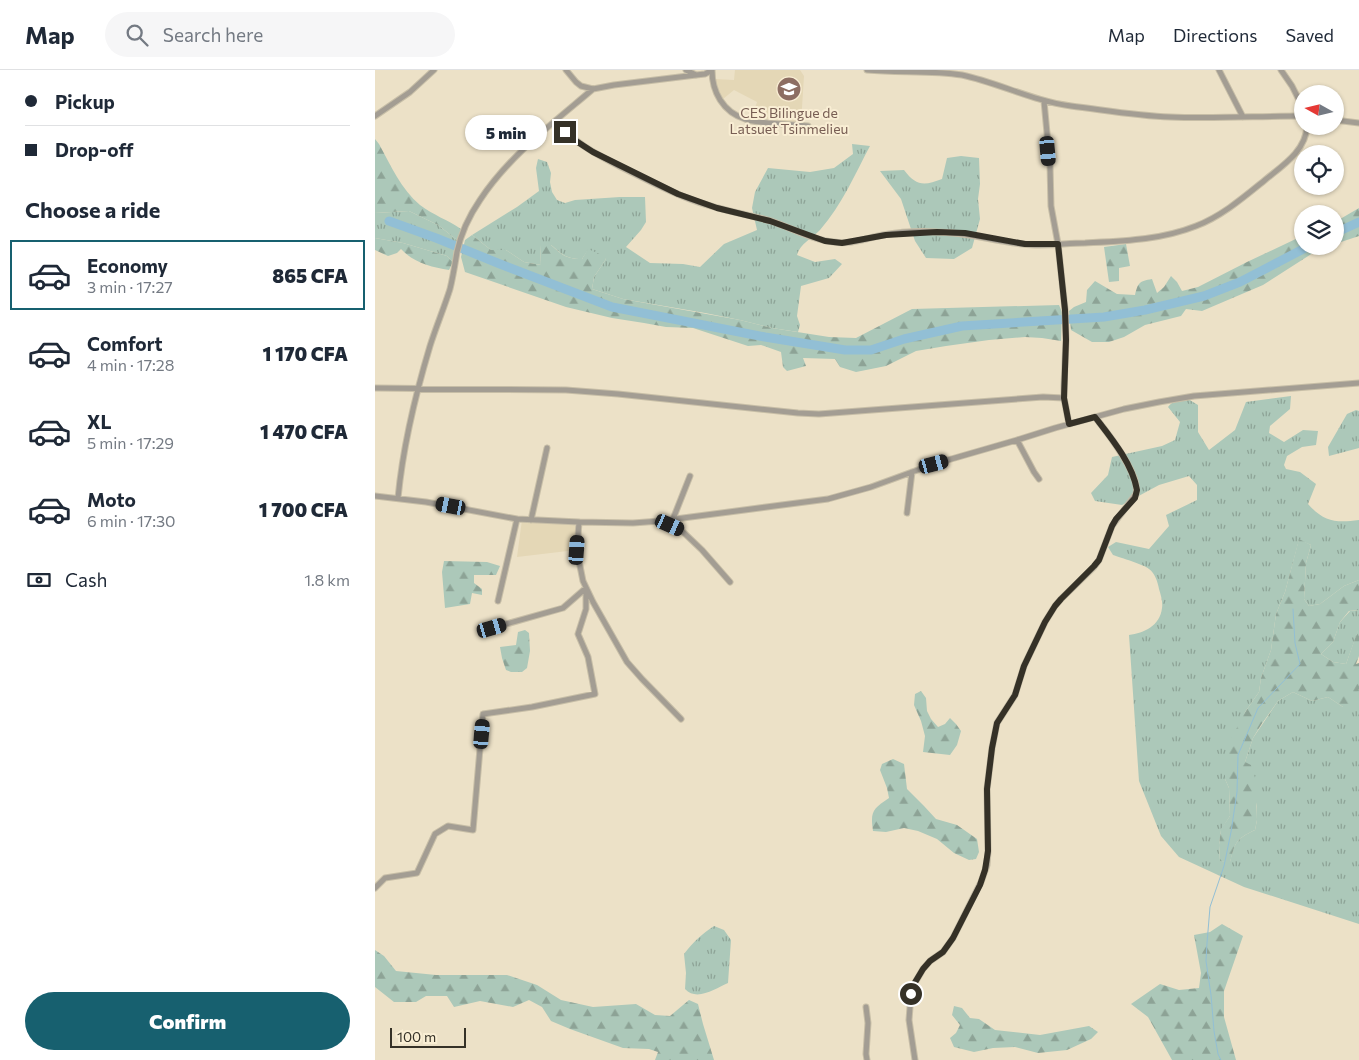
<!DOCTYPE html>
<meta charset="utf-8">
<style>
:root{--surface:#fff;--page:#f6f6f7;--text:#1f2937;--muted:#747a83;--line:#e0e1e3;--accent:#17606f}
body{margin:0;font-family:Commissioner,sans-serif;background:var(--page);color:var(--text);height:100vh;display:flex;flex-direction:column;font-size:19px;white-space:nowrap}
*{box-sizing:border-box;margin:0}
p{font-size:16px;color:var(--muted)}
.icon{flex:none;width:28px;height:28px;fill:none;stroke:currentColor;stroke-width:2;stroke-linecap:round;stroke-linejoin:round}
.map{position:relative;flex:1;overflow:hidden}
.sheet{display:flex;flex-direction:column;background:var(--surface);width:375px}
.sheet>*{flex:none}
.hud{display:grid;align-content:center;height:110px;padding:0 25px;background:var(--surface)}
.needle{width:32px;rotate:278deg}
.controls{position:absolute;left:919px;top:15px;display:grid;gap:10px}
.controls a{display:grid;place-items:center;width:50px;height:50px;border-radius:50%;background:var(--surface);box-shadow:0 1px 4px #0004;font-size:25px}
.scale{position:absolute;left:15px;bottom:12px;width:76px;box-sizing:border-box;padding-left:5px;border:2px solid #353127;border-top:0;font-size:14px;line-height:18px;white-space:nowrap;color:#353127;-webkit-text-stroke:4px #f9eed4;paint-order:stroke}
.end{position:absolute;width:22px;height:22px;margin:-11px;border:6px solid #353127;background:#fff;box-shadow:0 0 0 2px #fff}
.from{border-radius:50%}
.bubble{position:absolute;height:35px;border-radius:18px;background:var(--surface);box-shadow:0 1px 4px #0004;font-size:16px;font-weight:800;line-height:35px;text-align:center}
.car{position:absolute;width:15px;height:30px;margin:-15px -8px;border-radius:6px;box-shadow:0 0 4px 1px #0007;background:linear-gradient(#222 24%,#8ab4d8 0 40%,#222 0 76%,#8ab4d8 0 86%,#222 0)}
.hud b{display:flex;align-items:center;gap:18px;height:48px;font-size:19px}
.hud b+b{border-top:1px solid var(--line)}
.hud i{width:12px;height:12px;background:var(--text)}
ul{padding:0;list-style:none}
li{display:flex;align-items:center;gap:15px;height:70px;margin:0 10px 8px;padding:0 15px;border:2px solid transparent;border-radius:0px}
li div{flex:1}
li b{display:block;font-size:19px}
li em{font-style:normal;font-weight:800}
li.current{border-color:var(--accent)}
li>.icon{width:45px;height:45px;stroke-width:1.5}
h2{padding:0 25px;font-size:22px;line-height:60px}
.pay{display:flex;align-items:center;gap:12px;height:55px;padding:0 25px;font-size:19px}
.pay p{margin-inline-start:auto}
.cta{display:flex;gap:10px;margin-top:auto;padding:10px 25px}
.cta a{flex:1;height:58px;border-radius:30px;background:var(--accent);color:#fff;font-size:20px;font-weight:800;line-height:58px;text-align:center}
header{display:flex;align-items:center;gap:30px;box-sizing:border-box;height:70px;padding:0 25px;background:var(--surface);border-bottom:1px solid var(--line)}
header strong{font-size:24px}
nav{display:flex;gap:28px;margin-inline-start:auto;font-size:18px}
.search{width:350px;height:45px;background:var(--page);display:flex;align-items:center;gap:12px;box-sizing:border-box;padding:0 18px;border-radius:28px;color:var(--muted);font-size:19px}
main{display:flex;flex:1;min-height:0}
.map>svg:first-child{display:block}
.built{fill:#e4d7b6}
.grass{fill:url(#grass-tufts)}
.forest{fill:url(#forest-firs)}
.lines{fill:none;stroke-linecap:round;stroke-linejoin:round}
.stream{stroke:#92bfd5;stroke-width:1}
.river{stroke:#92bfd5;stroke-width:9}
.minor-casing{stroke:#c7bea7;stroke-width:7}
.minor{stroke:#a39d93;stroke-width:5}
.route{stroke:#353127;stroke-width:6}
.labels{text-anchor:middle;stroke-width:4;stroke-linejoin:round;paint-order:stroke}
.education-label{font-size:14px;fill:#785e54;stroke:#f9eed4}
</style>
<header>
<strong>Map</strong>
<div class="search"><svg class="icon" aria-label="search" viewBox="0 0 24 24"><circle cx="10" cy="10" r="6"/><path d="M15 15l6 6"/></svg>Search here</div>
<nav><a>Map</a><a>Directions</a><a>Saved</a></nav>
</header>
<main>
<section class="sheet">
<div class="hud">
<b><i class="from"></i>Pickup</b>
<b><i></i>Drop-off</b>
</div>
<h2>Choose a ride</h2>
<ul>
<li class="current"><svg class="icon" aria-label="car" viewBox="0 0 24 24"><path d="M5 17H2v-5l4-1 3-4h7l3 4 3 1v5h-3M9 17h6M6 11h13"/><circle cx="7" cy="17" r="2"/><circle cx="17" cy="17" r="2"/></svg><div><b>Economy</b><p>3 min · 17:27</p></div><em>865 CFA</em></li>
<li><svg class="icon" aria-label="car" viewBox="0 0 24 24"><path d="M5 17H2v-5l4-1 3-4h7l3 4 3 1v5h-3M9 17h6M6 11h13"/><circle cx="7" cy="17" r="2"/><circle cx="17" cy="17" r="2"/></svg><div><b>Comfort</b><p>4 min · 17:28</p></div><em>1 170 CFA</em></li>
<li><svg class="icon" aria-label="car" viewBox="0 0 24 24"><path d="M5 17H2v-5l4-1 3-4h7l3 4 3 1v5h-3M9 17h6M6 11h13"/><circle cx="7" cy="17" r="2"/><circle cx="17" cy="17" r="2"/></svg><div><b>XL</b><p>5 min · 17:29</p></div><em>1 470 CFA</em></li>
<li><svg class="icon" aria-label="car" viewBox="0 0 24 24"><path d="M5 17H2v-5l4-1 3-4h7l3 4 3 1v5h-3M9 17h6M6 11h13"/><circle cx="7" cy="17" r="2"/><circle cx="17" cy="17" r="2"/></svg><div><b>Moto</b><p>6 min · 17:30</p></div><em>1 700 CFA</em></li>
</ul>
<div class="pay"><svg class="icon" aria-label="cash" viewBox="0 0 24 24"><path d="M3 7h18v10H3z"/><circle cx="12" cy="12" r="2"/></svg>Cash<p>1.8 km</p></div>
<div class="cta"><a>Confirm</a></div>
</section>
<div class="map">
<svg width="984" height="990" viewBox="0 0 984 990">
<defs>
<pattern id="grass-tufts" width="24" height="20" patternUnits="userSpaceOnUse" patternTransform="scale(1.25)"><rect width="24" height="20" fill="#acc8b9"/><path d="M3 7l-1-3M5 7V3M7 7l1-3M15 17l-1-3M17 17v-4M19 17l1-3" fill="none" stroke="#8da396"/></pattern>
<pattern id="forest-firs" width="22" height="20" patternUnits="userSpaceOnUse" patternTransform="scale(1.25)"><rect width="22" height="20" fill="#acc8b9"/><path d="M5 1l3.5 6h-7zM16 11l3.5 6h-7z" fill="#8da396"/></pattern>
</defs>
<rect width="100%" height="100%" fill="#ece1c7"/>
<!-- built -->
<path class="built" d="M360 0H425L429 6 426 53 377 47 382 32 359 20 348 29 344 25 342 19 340 9 359 10Z
M147 450H199L202 469 201 480 142 487Z"/>
<!-- grass -->
<path class="grass" d="M477 74 495 76C480 104 467 135 445 160 437 168 425 174 422 185L440 192 460 189 467 194 454 208 426 216 422 246 425 255 423 262 397 258 365 250 330 243 248 229 217 219 219 207 231 189 213 180 207 189C191 189 188 185 176 175H165L166 195 149 192 131 180H116L97 165 142 137 164 121 161 98 163 89 172 92 176 103 175 112 177 122 182 130 190 133 200 130 245 127H270L271 152 266 160 251 177 275 193 308 194 325 197 349 174 382 160 377 138 380 122 393 98 435 102 459 98 478 84Z
M586 86 604 88 605 114 603 129 605 149 597 178 579 189 551 188 540 171 526 129 505 101 529 100C541 116 549 116 567 109L572 88Z
M34 141 63 155 82 170 79 179 78 192 72 186 28 173 0 168V143Z
M916 326 915 339 895 356 894 363 909 372 928 360 943 361 941 375 927 377 912 386 909 395 911 399 925 402 941 414 933 434C949 452 961 453 984 450V510L969 516 945 534 934 536 929 529 931 493 936 475 924 470 910 522 901 544 896 580 886 608 884 622 870 642 850 709 854 718 855 746 846 760 844 775 845 791 855 792C860 772 861 769 880 760L882 750V736L870 692 878 668 903 631 918 622 937 631 953 627 968 637 984 619V854L869 817 804 787 786 766 764 711 754 565C769 563 785 556 787 538 788 533 786 525 784 519 783 513 780 503 774 499 768 494 746 488 738 485L733 477 741 472 774 479 794 456 791 445 822 430V415L814 406 784 415 747 435 720 431 716 423 733 405 737 387 787 376 800 370 805 352 793 337C798 330 805 330 813 329L823 335V362L834 380 860 360 871 332Z
M981 340 984 341V378L954 386 953 377 972 344Z
M984 540V561H983L971 594 958 592 946 584 958 572 965 552 975 541Z
M339 856 349 860 356 870 353 913C341 918 322 932 310 919L311 903 309 884C318 872 327 864 339 856Z"/>
<!-- forest -->
<path class="forest" d="M0 69 4 74C16 96 26 119 45 135 58 145 73 150 86 159L85 167 82 170 63 155 34 141 0 143Z
M984 138V166L960 174V152Z
M97 165 116 180H131L149 192 166 195 165 175H176C187 185 191 189 207 189L213 179 227 185 231 189 219 207 217 219 248 229 365 250 397 258 454 267 481 268 537 239 684 235 687 242 686 271 667 268 650 267 614 270 571 276 541 281 511 296 481 302 465 297 460 289 428 288 431 296 412 301 408 297 406 282 386 275 373 276 318 258 291 257 269 253 237 248 191 237 90 202 86 187 90 170Z
M927 166 928 176H955L941 181 888 215 827 241 811 239 806 246 770 255 749 267 734 272H717L696 260 694 241 699 237 711 232 712 220 720 211 742 224 760 225C763 213 764 211 777 209L782 223 789 217 796 206 802 212 807 221 823 217 872 192Z
M0 168 28 173 72 186 78 192 74 200C56 197 39 193 26 179L22 183 13 186 0 180Z
M751 174 755 196 744 198V211L734 212 729 177Z
M924 469 936 475 931 493 929 529 934 536 945 534 969 516 984 510V540L974 541 965 552 958 572 946 584 958 592 971 594 983 560 984 561V586L981 594 984 593V619L975 637H968L953 627 937 631 918 622 903 631 886 655 878 668 870 692 876 695 881 711 882 750 880 760C861 769 860 772 855 793L845 791 844 775 846 759 855 746 854 718 850 709V696L853 675 870 642 884 622 886 608 896 580 901 544 910 522Z
M69 491 112 492 125 496 121 505H99V513L107 519V525L97 523 95 534 70 538 67 502Z
M150 560 154 563 155 581 152 598 147 602H136L131 600 127 588 125 577 141 575 143 562Z
M546 621 551 628 552 641 556 649 563 657 570 654 575 648 581 654 586 661 582 675 575 685 548 682 550 666 546 651 539 635 540 624Z
M518 689 529 694 532 719 549 736 561 749 582 755 602 769 604 782 601 789 594 790 579 783 562 769 543 761 529 758 511 762 498 761C495 741 498 739 514 728L512 718 505 700 507 694Z
M847 854 868 866 849 921V947L861 990H797L773 947 756 934 785 914 804 920 824 918 826 903 819 865 835 862Z
M0 880 9 886 21 901 61 905H132L162 915 186 930 218 937 261 934 280 945 295 946 314 930 323 934 328 954 339 990H280L283 982 274 979 248 978 195 959 176 951 167 937 154 930 138 937 105 931 79 937 72 926H51L41 932H19L0 917Z
M579 936 587 938 595 948 604 949 620 960 665 965 714 956 723 962 716 969 692 980 663 983 640 977 618 978 599 982 579 977 575 968 581 963 585 955 577 945Z"/>
<g class="lines">
<!-- stream -->
<path class="stream" d="M846 990 843 984 839 961 836 925 831 891 832 873 835 837 849 796 856 762 862 722 863 685 883 638 925 594 920 573 918 539"/>
<!-- river -->
<path class="river" d="M14 151 61 168 125 194 237 237 390 267 470 280H496L529 269 587 256 729 247 770 240 829 226 865 212 934 176
M960 163 984 152"/>
<defs>
<path id="minor" d="M191 0 201 12 206 16 218 19 239 15 321 5 330 4 337 0
M311 0 321 5
M337 0C337 22 348 42 370 49 377 52 386 52 393 53 407 54 420 55 433 56
M492 0C523 3 556 0 587 5 624 13 658 31 696 36 729 40 762 46 795 47 839 49 883 46 928 46
M844 0 868 47
M906 0 917 16 928 38
M669 31 675 95 676 136 683 174 690 239 691 270 689 316V328L694 354
M0 46 35 22 59 0
M181 50C199 73 219 83 244 96 269 108 294 122 320 131 345 140 371 144 396 151 417 158 437 170 459 172 475 175 492 168 508 165 525 162 544 161 562 162 591 162 619 171 648 174 669 177 690 173 710 173 748 171 786 170 821 156 847 146 869 127 890 110 907 96 931 81 932 56
M960 50 984 53
M0 318 191 320 243 324 423 343 444 344 668 327 689 328
M642 370 659 402 664 409
M0 426 51 432 142 449 204 452 258 453 285 451 453 429 496 417 559 394 642 370 680 358 749 339 784 332 819 326 984 313
M23 428C28 376 40 326 55 276 61 257 69 238 75 219 78 207 80 194 82 182 86 163 94 146 105 130 134 86 178 53 218 19
M532 443 537 402
M298 449 315 406
M156 450 172 378
M285 451 306 460 327 480 355 512
M204 452 202 480 204 491 208 511 218 532 252 592 267 609 306 649
M123 531 142 449
M0 818 10 808 42 803 60 764 73 756 98 760 108 644 157 637 220 624 213 587 203 564 211 539V518L188 538 117 558
M491 937 493 953 491 984 492 990
M540 990 534 950 536 924 538 916 548 899 555 891 568 882 578 868 606 812 612 795 613 781 612 719 617 678 622 653 640 625 649 596 670 552 680 536 686 529 719 497 724 490 737 456 761 424C766 406 732 362 720 347"/>
</defs>
<!-- minor casing -->
<use href="#minor" class="minor-casing"/>
<!-- minor -->
<use href="#minor" class="minor"/>
</g>
<g class="lines">
<!-- route -->
<path class="route" d="M190 62 198 69 218 82 303 124 342 138 395 151 450 171 467 173 511 165 562 162 590 163 650 174H683L690 240 691 270 689 328 694 354 720 347C737 369 757 393 762 420L760 428 741 449 737 456 724 490 719 496 686 529 680 536 670 552 649 596 640 625 622 653 617 678 612 719 613 781 610 800 605 815 578 868 568 882 555 891 548 899 539 914 536 924"/>
</g>
<!-- icons -->
<defs>
<symbol id="school-disc" viewBox="-11 -11 22 22"><circle r="9.5" fill="#8d6e63" stroke="#f9eed4"/><path d="M0-5L7-2L0 1L-7-2ZM-4 1L0 2.5L4 1V4Q0 6-4 4Z" fill="#fff"/></symbol>
</defs>
<g fill-rule="evenodd">
<use href="#school-disc" x="400" y="5" width="28" height="28"/>
</g>
<g class="labels">
<!-- education labels -->
<g class="education-label">
<text x="414" y="48">CES Bilingue de<tspan x="414" dy="16">Latsuet Tsinmelieu</tspan></text>
</g>
</g>
</svg>
<div class="controls">
<a><svg class="needle" viewBox="-14 -14 28 28"><path d="M0-13l5 13h-10z" fill="#e53935"/><path d="M0 13l5-13h-10z" fill="#747a83"/></svg></a>
<a><svg class="icon" aria-label="locate" viewBox="0 0 24 24"><circle cx="12" cy="12" r="6"/><path d="M12 2v4M12 18v4M2 12h4M18 12h4"/></svg></a>
<a><svg class="icon" aria-label="layers" viewBox="0 0 24 24"><path d="M12 4l9 5-9 5-9-5zM3 14l9 5 9-5"/></svg></a>
</div>
<div class="scale">100 m</div>
<i class="end from" style="left:536px;top:924px"></i>
<i class="end" style="left:190px;top:62px"></i>
<div class="bubble" style="left:90px;top:45px;width:82px">5 min</div>
<i class="car" style="left:673px;top:81px;rotate:175deg"></i>
<i class="car" style="left:559px;top:394px;rotate:75deg"></i>
<i class="car" style="left:76px;top:436px;rotate:281deg"></i>
<i class="car" style="left:295px;top:455px;rotate:114deg"></i>
<i class="car" style="left:202px;top:480px;rotate:4deg"></i>
<i class="car" style="left:117px;top:558px;rotate:74deg"></i>
<i class="car" style="left:107px;top:664px;rotate:5deg"></i>
</div>
</main>
